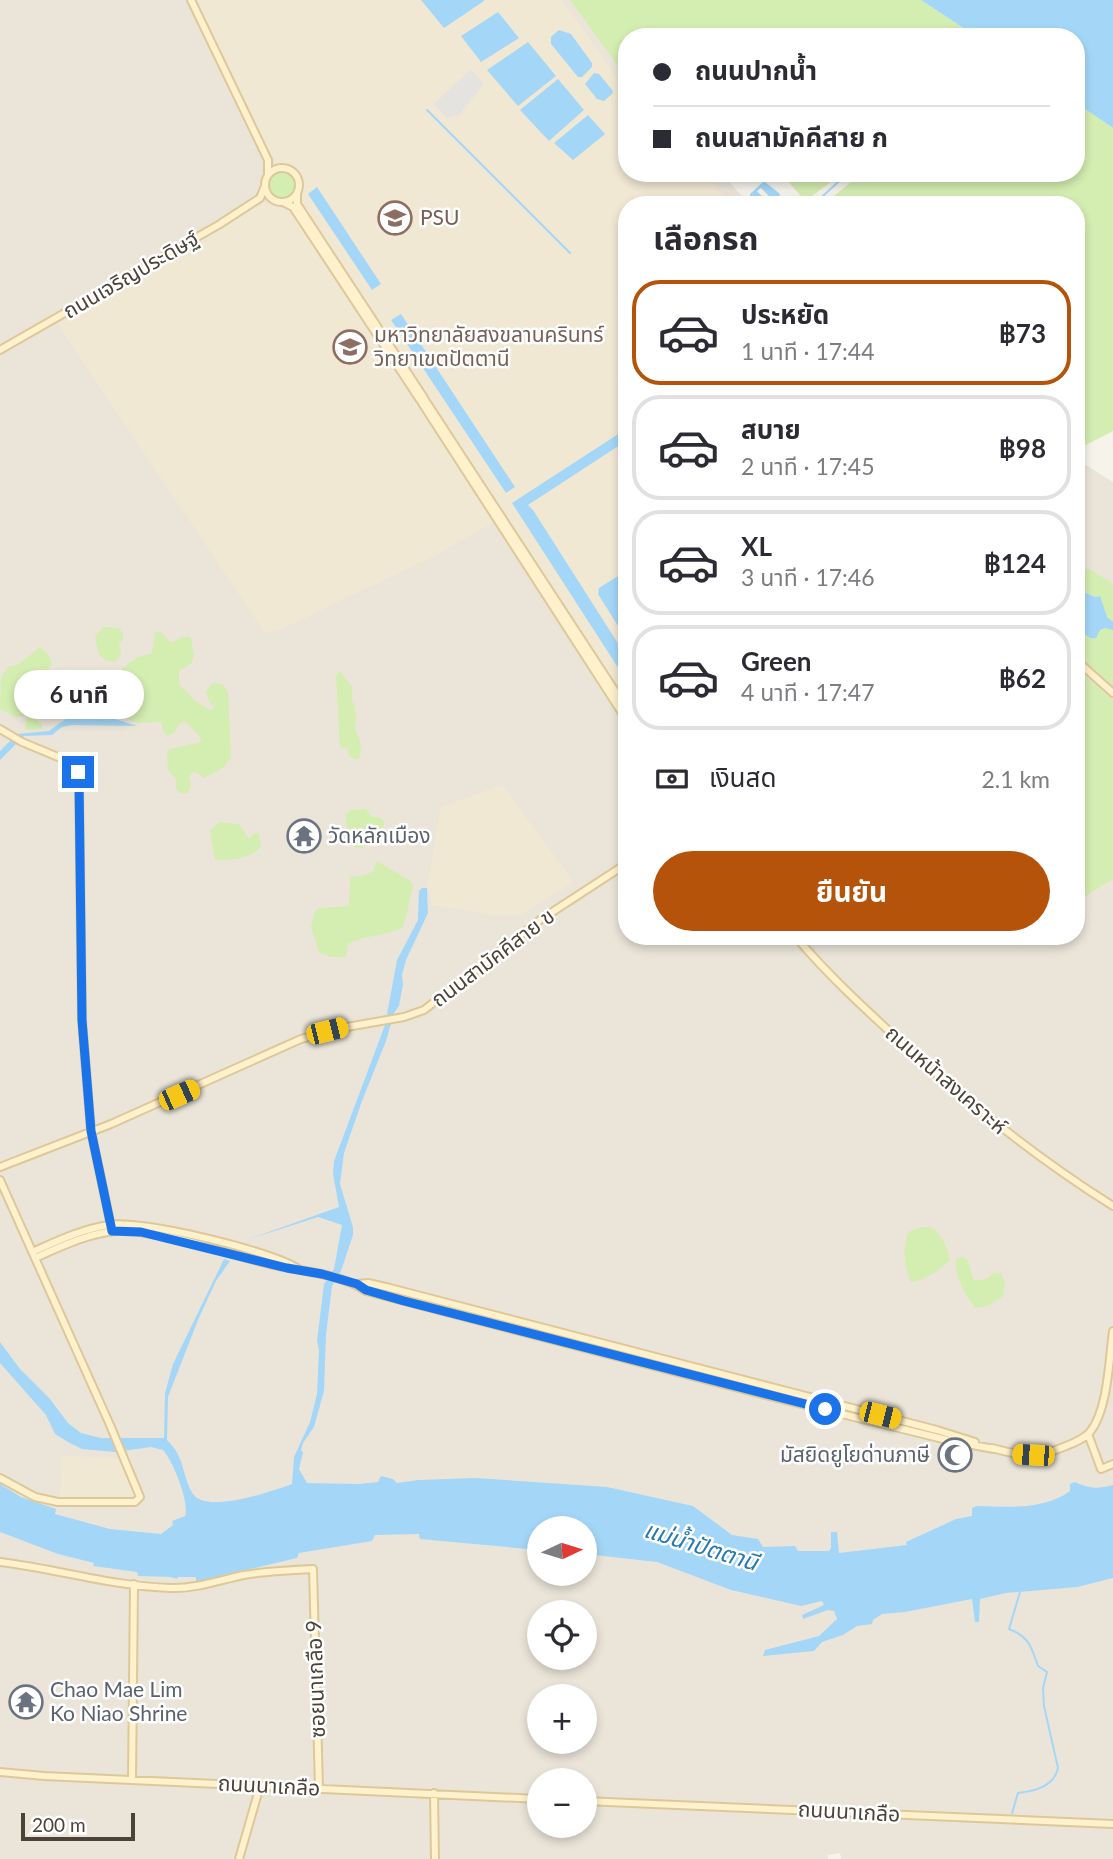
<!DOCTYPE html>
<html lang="th">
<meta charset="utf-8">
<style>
:root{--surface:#fff;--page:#f2f2f3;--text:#2b2b33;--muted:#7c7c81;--line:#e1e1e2;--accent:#b45309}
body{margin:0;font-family:Lato,"Noto Sans Thai",sans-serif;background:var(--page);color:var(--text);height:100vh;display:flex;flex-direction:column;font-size:26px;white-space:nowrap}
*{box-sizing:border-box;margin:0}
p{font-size:23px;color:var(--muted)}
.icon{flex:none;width:38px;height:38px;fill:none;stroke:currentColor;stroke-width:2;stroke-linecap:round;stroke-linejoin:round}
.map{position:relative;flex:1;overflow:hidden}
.details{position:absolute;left:618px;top:196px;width:467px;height:749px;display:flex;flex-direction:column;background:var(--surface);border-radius:28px;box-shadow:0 4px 10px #0003}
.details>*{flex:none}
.banner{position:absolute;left:618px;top:28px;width:467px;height:154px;border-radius:28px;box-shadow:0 4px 10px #0003;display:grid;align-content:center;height:154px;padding:0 35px;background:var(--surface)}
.needle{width:46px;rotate:86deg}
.controls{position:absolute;left:527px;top:1516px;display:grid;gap:14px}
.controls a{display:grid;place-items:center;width:70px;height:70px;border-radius:50%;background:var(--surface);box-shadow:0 4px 10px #0003;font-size:35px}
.scale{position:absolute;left:21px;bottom:18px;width:114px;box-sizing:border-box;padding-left:7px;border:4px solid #4c4338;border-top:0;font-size:19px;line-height:24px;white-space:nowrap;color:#4c4338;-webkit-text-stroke:5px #fff;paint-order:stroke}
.end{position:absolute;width:32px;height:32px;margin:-16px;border:9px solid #1a73e8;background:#fff;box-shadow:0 0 0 4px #fff}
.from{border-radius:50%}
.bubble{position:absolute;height:49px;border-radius:24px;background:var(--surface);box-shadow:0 4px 10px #0003;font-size:23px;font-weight:700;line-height:49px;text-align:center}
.car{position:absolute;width:21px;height:42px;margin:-21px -10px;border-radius:9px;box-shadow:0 0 5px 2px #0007;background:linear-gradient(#f5c518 24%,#345 0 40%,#f5c518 0 76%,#345 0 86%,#f5c518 0)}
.banner b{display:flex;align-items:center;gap:24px;height:66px;font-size:26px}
.banner b+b{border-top:2px solid var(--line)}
.banner i{width:18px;height:18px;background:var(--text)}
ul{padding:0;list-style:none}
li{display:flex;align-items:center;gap:21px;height:105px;margin:0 14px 10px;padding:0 21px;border:4px solid var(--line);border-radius:28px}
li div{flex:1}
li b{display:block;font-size:26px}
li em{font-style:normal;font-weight:700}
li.current{border-color:var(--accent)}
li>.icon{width:63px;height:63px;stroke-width:1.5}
h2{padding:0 35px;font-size:32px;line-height:84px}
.pay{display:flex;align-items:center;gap:18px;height:77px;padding:0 35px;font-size:26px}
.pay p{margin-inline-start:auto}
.primary-button{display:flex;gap:14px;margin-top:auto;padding:14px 35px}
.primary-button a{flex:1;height:80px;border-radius:42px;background:var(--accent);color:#fff;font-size:28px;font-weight:700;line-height:80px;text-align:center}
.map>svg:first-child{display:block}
.residential{fill:#ebe5d9;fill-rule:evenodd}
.education{fill:#f1e8d4}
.green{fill:#d4edb1}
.parking{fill:#e5e3df}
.water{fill:#a4d7f7}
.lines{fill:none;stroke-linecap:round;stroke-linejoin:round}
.stream{stroke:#a4d7f7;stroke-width:2}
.secondary-casing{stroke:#ddc899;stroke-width:10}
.secondary{stroke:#fff1cc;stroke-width:6}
.route{stroke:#1a73e8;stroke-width:9}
.labels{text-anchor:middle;stroke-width:5;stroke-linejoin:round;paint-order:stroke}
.education-label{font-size:21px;fill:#785e54;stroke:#fff;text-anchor:start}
.street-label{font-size:21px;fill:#4c4338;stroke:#fff}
.worship-label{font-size:21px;fill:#5b616d;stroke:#fff;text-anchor:start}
.water-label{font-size:23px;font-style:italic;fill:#2479b1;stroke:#fff}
</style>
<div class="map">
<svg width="1113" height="1859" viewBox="0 0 1113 1859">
<rect width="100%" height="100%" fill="#f6f3eb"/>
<!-- residential -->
<path class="residential" d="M0 0H576L626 69V173H721L750 205H626V936H1076V459L1113 482V1859H841L840 1853 828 1855V1859H0ZM539 1528H584V1573H539ZM539 1612H584V1657H539ZM539 1696H584V1741H539ZM539 1780H584V1825H539Z"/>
<!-- education -->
<path class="education" d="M197 0H562L626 91V173H703L732 205H626V699L505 516 434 556 279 630 265 633 58 324 263 203 282 209 296 204 302 197 304 182 302 175 291 165 277 163 271 157Z
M502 785 572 880V883L522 914 498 915 432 905 428 886 441 807Z
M62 1456 119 1458 136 1495 135 1499 133 1501 60 1500Z"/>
<!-- green -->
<path class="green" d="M570 0H921L977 37H626V77Z
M1076 103 1113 128V431L1076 450V205H823L862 173H1076Z
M269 185a13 13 0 1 1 26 0a13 13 0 1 1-26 0Z
M781 173H843L805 201Z
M1085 569H1090L1113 584V689L1076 656V574Z
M103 627 119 628 123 634V639L119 644 121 654 116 662C95 660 99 652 95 636Z
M155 632H161L171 643 182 637H191L194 656 191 664 179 671V684L195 701 210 710 213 709 214 706 209 701 206 692 212 683 222 684 228 692 231 758 223 768 204 778 194 771 189 777 191 784 188 793H181L176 789V779L168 770 167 753 170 749 201 742 200 737 186 722 180 723 174 733 168 736 164 732 161 722 139 723 126 719 119 706 113 703V694C124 688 124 680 122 668L138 657 152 653Z
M40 647 49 655 52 665C45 673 38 679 37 690L43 692V700L38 707 40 713 36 719 42 725V729L27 730 25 727 27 716 15 717 0 709 1 677 8 667 19 664Z
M1076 668 1113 700V879L1076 902Z
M341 672 352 687V701L355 706 356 719 355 728 361 744 360 757 356 760 349 756 348 749 340 747 336 677 337 673Z
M366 809 372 817H379L385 823 378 837 374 838 366 834 363 848H356L350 842 345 815 351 810Z
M219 822 239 824 249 839 254 833 259 834 261 847C252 858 229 861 215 860L210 831Z
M377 861 409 880 413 885 407 913 402 928C384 936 365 935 348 944L346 957H331L319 952 311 927 315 911 320 908 349 906 350 877 366 875 373 871Z
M919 1228C923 1228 927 1226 931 1228 941 1231 949 1251 950 1260 941 1269 925 1281 911 1282 903 1263 903 1251 908 1232Z
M963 1256 968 1261 974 1281 987 1279 993 1273H1001L1005 1282 1003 1296 988 1306 975 1308C965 1294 954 1277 956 1259Z"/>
<!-- parking -->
<path class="parking" d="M471 69 484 84 459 115 447 118 434 104Z"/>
<!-- water -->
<path class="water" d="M421 0H484V1L444 28Z
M921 0H1113V128L1076 103V37H977Z
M498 12 519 38 481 62 461 36Z
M559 30 571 34 592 63V67L582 77H578L551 44V37Z
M528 42 556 76 518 106 487 70Z
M594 73 599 74 613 91 612 94 604 101 597 99 585 84Z
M558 79 584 110 549 141 520 110Z
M588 115 605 134 573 160 554 143Z
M764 181 780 194 778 200 783 205H778L761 188 757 191 770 205H757L750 197V194Z
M317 187 381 284 372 290 308 194Z
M401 314 515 487 506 493 391 320Z
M626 429V441L528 505 533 510 626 656V680L512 503Z
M626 571V635L623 634 598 594 599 588Z
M1086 593 1095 597 1100 596 1107 617 1113 622V630L1105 628 1100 630 1096 638C1086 640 1084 630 1076 626V600Z
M67 718 115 719 137 726 72 725 62 727 52 735 24 736 0 760V751L17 734 49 731Z
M422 888H427L428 913 406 960 402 975 403 984 399 1006 394 1013 386 1041 362 1101 344 1153 340 1184 353 1227V1235L341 1271 332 1286 326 1335 324 1391 314 1427 303 1443 301 1450 303 1452 299 1469 307 1483 359 1484 378 1482 381 1476 393 1479 397 1483 418 1480 476 1478 607 1487 693 1506 732 1535 758 1539 763 1547 795 1546 798 1551H829L831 1548V1532H837L839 1553 907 1545 906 1542 956 1519 972 1516V1508L977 1506C1008 1507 1044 1510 1070 1491V1484L1075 1482C1090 1489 1097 1489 1113 1485V1578L1077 1587 1006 1593 980 1599 979 1622H975L972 1599 905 1612 882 1614 873 1620 872 1624 857 1626 843 1635 822 1642 814 1651 763 1656 765 1650 819 1636 837 1619 834 1611 828 1610 803 1619 802 1615 824 1605 822 1601 801 1606 731 1590 657 1562 585 1554 584 1528H539V1550L420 1539 419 1534 375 1535 372 1541 299 1553 297 1558 196 1582V1577H178L177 1579 171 1577 138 1576 137 1572 93 1566 94 1563 58 1554 0 1532V1484L21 1497 56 1509 55 1514 110 1529 161 1534 173 1525 172 1521 185 1516C190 1503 173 1461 163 1450L151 1447 115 1452 82 1449 68 1442 55 1434 46 1415 0 1363V1342L20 1369 50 1399 68 1423 81 1433 101 1438H164L165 1393 173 1364 224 1259 230 1261 216 1281 198 1320 168 1397 167 1440C186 1458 181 1475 193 1494 206 1514 273 1491 292 1484L294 1457 310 1422 317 1394 319 1350 317 1341 324 1284 334 1269 342 1225 318 1217 246 1240 339 1207 333 1174 334 1161 385 1025 397 960 418 920 419 891Z"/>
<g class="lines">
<!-- stream -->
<path class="stream" d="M427 110 570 253
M813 205 848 173
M1012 1813 1018 1793C1034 1791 1054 1787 1058 1768L1044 1706 1043 1688 1047 1672 1038 1666C1031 1647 1030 1637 1009 1629L1020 1592"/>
<defs>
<path id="secondary" d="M191 0 268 160V175
M265 185a17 17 0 1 1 34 0a17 17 0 1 1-34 0Z
M297 193V204L424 398
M283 202 293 207 420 400
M0 350 220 224 260 198 265 186
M425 400 626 708
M422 403 626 719
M1076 660 1113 693
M0 729 22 742 75 764 79 780 82 1020 91 1131 112 1231
M795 936C828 975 864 1008 901 1042 969 1104 1035 1157 1113 1206
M0 1167 111 1124 301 1039 341 1028 404 1017 424 1010 540 920 626 864
M0 1180 110 1425 140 1497 135 1502H58L35 1497 0 1478
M32 1252C57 1241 82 1229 109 1225 140 1219 271 1251 297 1268
M35 1258C60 1247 89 1233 116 1231 160 1229 225 1253 269 1264 301 1272 337 1272 366 1291L765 1395 951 1441 994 1449
M357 1284 368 1283 390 1288 937 1430 975 1442
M1088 1434 1101 1469 1113 1464
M992 1448C1016 1455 1038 1458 1061 1448 1071 1444 1083 1440 1090 1432 1108 1410 1109 1360 1113 1331
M0 1562C57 1569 112 1586 170 1588 195 1589 219 1580 244 1575 267 1571 290 1570 313 1569L319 1788
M0 1772 44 1776 539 1799
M132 1780 134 1584
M434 1793 435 1859
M584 1801 1113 1824
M239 1859 260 1786"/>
</defs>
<!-- secondary casing -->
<use href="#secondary" class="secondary-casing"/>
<!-- secondary -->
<use href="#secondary" class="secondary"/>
</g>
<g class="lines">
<!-- route -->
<path class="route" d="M78 772 79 780 82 1020 91 1131 112 1231 141 1232 287 1268 322 1274 357 1284 366 1290 404 1301 825 1409"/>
</g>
<!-- icons -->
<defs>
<symbol id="university-ring" viewBox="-11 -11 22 22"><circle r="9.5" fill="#fff" stroke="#8d6e63" stroke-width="1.5"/><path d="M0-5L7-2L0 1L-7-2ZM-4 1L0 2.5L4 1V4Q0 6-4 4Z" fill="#8d6e63"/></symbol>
<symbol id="temple-ring" viewBox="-11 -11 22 22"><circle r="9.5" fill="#fff" stroke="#6b7280" stroke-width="1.5"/><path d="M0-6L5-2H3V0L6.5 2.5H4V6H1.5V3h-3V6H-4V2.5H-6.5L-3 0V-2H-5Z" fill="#6b7280"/></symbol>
<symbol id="mosque-ring" viewBox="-11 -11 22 22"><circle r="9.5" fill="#fff" stroke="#6b7280" stroke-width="1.5"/><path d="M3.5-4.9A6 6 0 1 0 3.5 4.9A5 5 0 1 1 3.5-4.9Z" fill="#6b7280"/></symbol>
</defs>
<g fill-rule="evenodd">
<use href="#university-ring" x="376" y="199" width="38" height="38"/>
<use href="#university-ring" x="331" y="328" width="38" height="38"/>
<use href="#temple-ring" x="285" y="817" width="38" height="38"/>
<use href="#mosque-ring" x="936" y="1436" width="38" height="38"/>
<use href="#temple-ring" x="7" y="1683" width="38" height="38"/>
</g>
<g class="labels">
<!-- education labels -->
<g class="education-label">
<text x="420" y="225">PSU</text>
<text x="374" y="342">มหาวิทยาลัยสงขลานครินทร์<tspan x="374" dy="24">วิทยาเขตปัตตานี</tspan></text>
</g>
<!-- street labels -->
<g class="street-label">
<text transform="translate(131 275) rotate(-30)" y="7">ถนนเจริญประดิษฐ์</text>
<text transform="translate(493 958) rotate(-37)" y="7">ถนนสามัคคีสาย ข</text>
<text transform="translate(946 1080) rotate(41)" y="7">ถนนหน้าสงเคราะห์</text>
<text transform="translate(316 1679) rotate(-92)" y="7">ซอยนาเกลือ 9</text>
<text transform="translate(269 1786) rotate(3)" y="7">ถนนนาเกลือ</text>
<text transform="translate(849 1812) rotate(3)" y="7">ถนนนาเกลือ</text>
</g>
<!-- worship labels -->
<g class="worship-label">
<text x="328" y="843">วัดหลักเมือง</text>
<text x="930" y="1462" text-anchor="end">มัสยิดยูโยด่านภาษี</text>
<text x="50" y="1697">Chao Mae Lim<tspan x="50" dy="24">Ko Niao Shrine</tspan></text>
</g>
<!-- water labels -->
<g class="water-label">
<text transform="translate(701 1546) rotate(17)" y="8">แม่น้ำปัตตานี</text>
</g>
</g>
</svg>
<div class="controls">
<a><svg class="needle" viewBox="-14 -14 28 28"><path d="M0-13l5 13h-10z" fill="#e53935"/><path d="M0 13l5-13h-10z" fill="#7c7c81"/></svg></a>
<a><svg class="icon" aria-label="locate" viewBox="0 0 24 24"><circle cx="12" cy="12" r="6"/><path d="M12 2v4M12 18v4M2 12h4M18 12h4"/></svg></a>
<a>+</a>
<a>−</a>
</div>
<div class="scale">200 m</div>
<i class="end from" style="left:825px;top:1409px"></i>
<i class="end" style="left:78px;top:772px"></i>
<div class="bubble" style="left:14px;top:670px;width:130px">6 นาที</div>
<i class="car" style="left:327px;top:1031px;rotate:76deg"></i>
<i class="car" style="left:179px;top:1095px;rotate:66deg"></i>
<i class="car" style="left:880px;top:1415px;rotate:104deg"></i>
<i class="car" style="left:1033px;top:1455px;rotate:273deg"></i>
<div class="banner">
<b><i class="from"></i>ถนนปากน้ำ</b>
<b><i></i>ถนนสามัคคีสาย ก</b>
</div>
<section class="details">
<h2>เลือกรถ</h2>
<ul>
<li class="current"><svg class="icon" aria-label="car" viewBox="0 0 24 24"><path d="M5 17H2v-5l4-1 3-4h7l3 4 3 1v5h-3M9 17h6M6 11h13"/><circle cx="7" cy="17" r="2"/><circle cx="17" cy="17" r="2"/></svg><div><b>ประหยัด</b><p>1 นาที · 17:44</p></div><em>฿73</em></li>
<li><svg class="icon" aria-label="car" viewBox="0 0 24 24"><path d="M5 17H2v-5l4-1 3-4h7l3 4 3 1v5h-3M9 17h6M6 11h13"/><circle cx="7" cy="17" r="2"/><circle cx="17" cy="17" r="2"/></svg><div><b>สบาย</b><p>2 นาที · 17:45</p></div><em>฿98</em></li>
<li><svg class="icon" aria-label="car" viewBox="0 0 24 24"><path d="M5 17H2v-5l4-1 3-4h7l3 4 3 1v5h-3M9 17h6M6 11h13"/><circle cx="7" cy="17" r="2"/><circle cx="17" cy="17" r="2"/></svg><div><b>XL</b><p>3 นาที · 17:46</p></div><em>฿124</em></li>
<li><svg class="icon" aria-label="car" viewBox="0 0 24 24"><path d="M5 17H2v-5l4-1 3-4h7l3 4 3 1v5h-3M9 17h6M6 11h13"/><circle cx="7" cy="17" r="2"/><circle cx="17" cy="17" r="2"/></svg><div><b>Green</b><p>4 นาที · 17:47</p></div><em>฿62</em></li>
</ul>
<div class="pay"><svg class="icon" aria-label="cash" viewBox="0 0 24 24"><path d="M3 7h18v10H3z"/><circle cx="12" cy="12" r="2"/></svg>เงินสด<p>2.1 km</p></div>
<div class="primary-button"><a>ยืนยัน</a></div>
</section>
</div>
